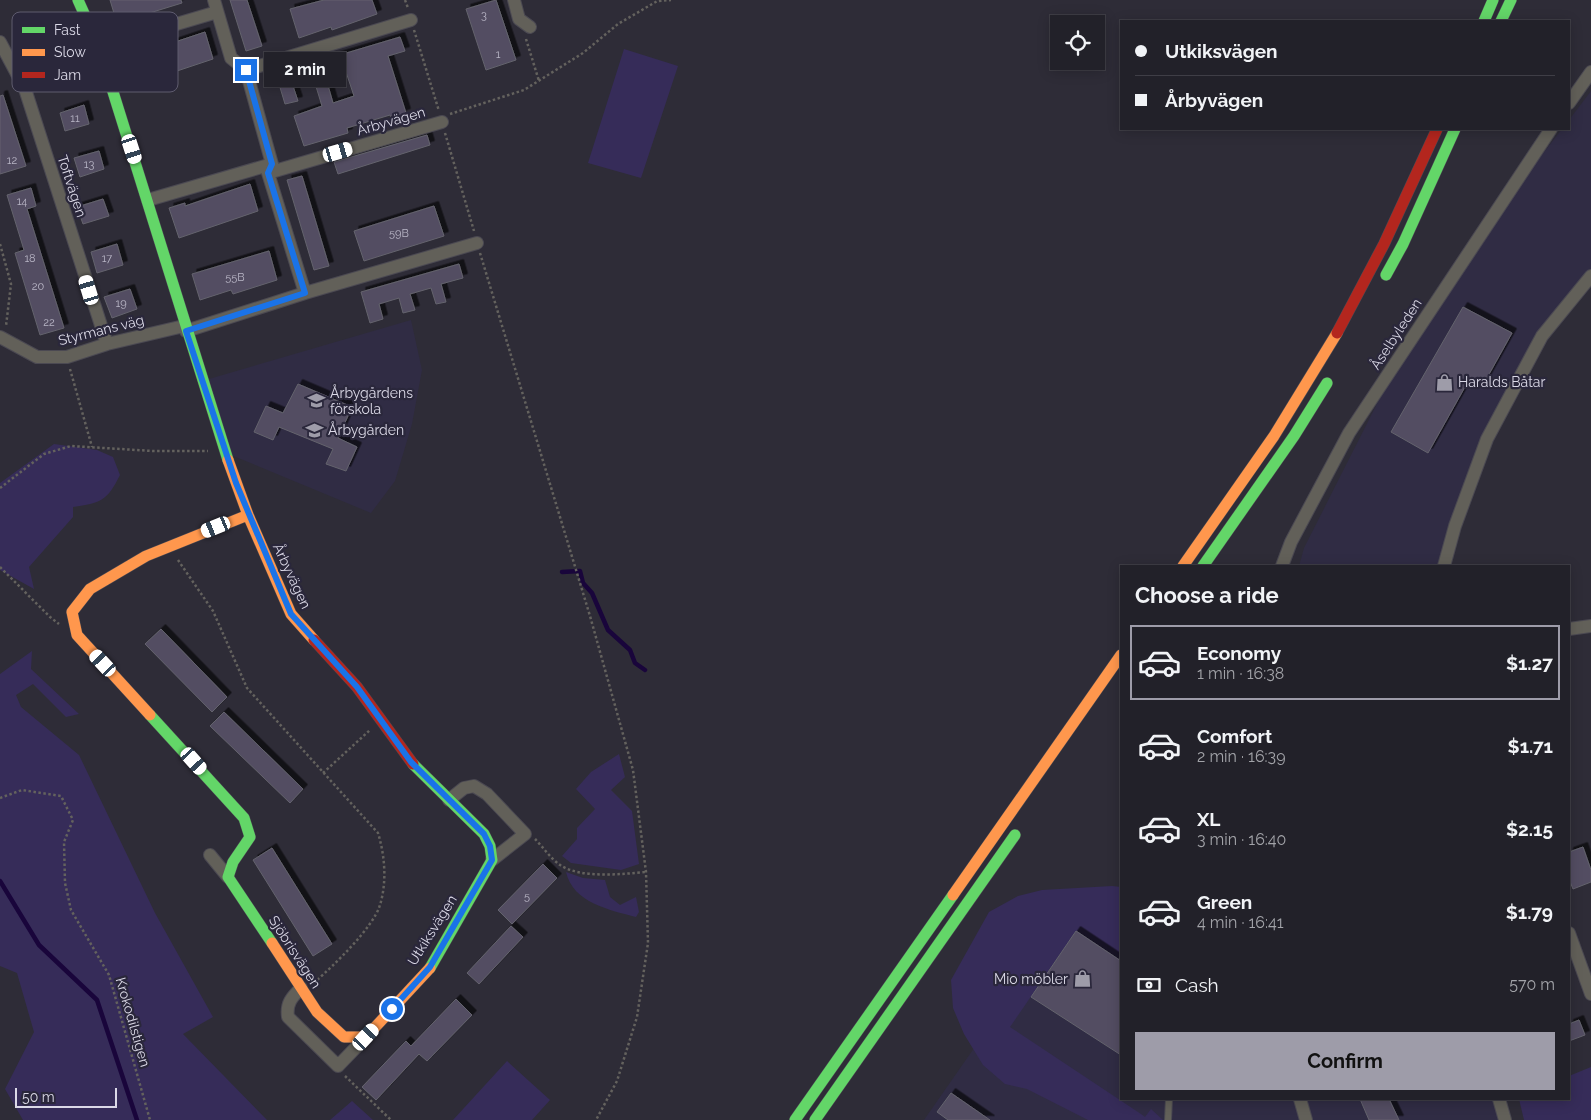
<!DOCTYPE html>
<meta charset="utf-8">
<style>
:root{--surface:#222129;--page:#2e2e35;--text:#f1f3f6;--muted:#a2a3a8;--line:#3f3e46;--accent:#9e9ca9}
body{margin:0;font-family:Raleway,sans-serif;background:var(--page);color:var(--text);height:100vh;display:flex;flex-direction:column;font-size:19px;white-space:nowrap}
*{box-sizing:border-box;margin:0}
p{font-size:16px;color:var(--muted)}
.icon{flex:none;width:28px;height:28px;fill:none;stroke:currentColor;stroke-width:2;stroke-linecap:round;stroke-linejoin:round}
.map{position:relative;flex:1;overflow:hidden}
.sheet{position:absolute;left:1120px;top:565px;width:450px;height:535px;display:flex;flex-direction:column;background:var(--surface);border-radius:0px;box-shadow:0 2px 12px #0003,0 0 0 1px var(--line)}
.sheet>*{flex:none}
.hud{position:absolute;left:1120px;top:20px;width:450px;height:110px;border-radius:0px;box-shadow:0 2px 12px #0003,0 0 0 1px var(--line);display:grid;align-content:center;height:110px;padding:0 15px;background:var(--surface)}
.tools{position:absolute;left:1050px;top:15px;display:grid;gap:10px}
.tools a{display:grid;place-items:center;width:55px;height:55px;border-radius:0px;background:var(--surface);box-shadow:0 2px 12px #0003,0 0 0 1px var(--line);font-size:25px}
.scale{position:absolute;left:15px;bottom:12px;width:102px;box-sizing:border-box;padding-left:5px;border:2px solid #dbd9e7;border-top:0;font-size:14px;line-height:18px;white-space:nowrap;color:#dbd9e7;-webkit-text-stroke:4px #2a273b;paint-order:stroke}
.end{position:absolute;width:22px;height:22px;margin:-11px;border:6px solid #1a73e8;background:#fff;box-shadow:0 0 0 2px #fff}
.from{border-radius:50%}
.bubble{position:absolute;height:35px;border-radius:0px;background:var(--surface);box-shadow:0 2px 12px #0003,0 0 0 1px var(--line);font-size:16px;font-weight:700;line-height:35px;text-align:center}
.car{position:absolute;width:15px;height:30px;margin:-15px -8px;border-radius:6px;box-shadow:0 0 4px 1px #0007;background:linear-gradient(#fff 24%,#345 0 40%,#fff 0 76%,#345 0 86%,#fff 0)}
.hud b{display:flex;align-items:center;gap:18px;height:48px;font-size:19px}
.hud b+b{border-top:1px solid var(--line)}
.hud i{width:12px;height:12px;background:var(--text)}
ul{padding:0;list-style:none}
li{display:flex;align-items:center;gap:15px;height:75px;margin:0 10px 8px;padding:0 5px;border:2px solid transparent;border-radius:0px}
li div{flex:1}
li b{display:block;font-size:19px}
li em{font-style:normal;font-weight:700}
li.active{border-color:var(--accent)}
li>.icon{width:45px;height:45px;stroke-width:1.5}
h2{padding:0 15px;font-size:22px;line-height:60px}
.pay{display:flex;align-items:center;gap:12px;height:55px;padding:0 15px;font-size:19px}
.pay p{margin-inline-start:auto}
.primary-button{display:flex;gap:10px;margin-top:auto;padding:10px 15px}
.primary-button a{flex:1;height:58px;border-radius:0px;background:var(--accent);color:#111;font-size:20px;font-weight:700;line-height:58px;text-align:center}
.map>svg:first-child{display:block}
.built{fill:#302c44}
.green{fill:#362c59}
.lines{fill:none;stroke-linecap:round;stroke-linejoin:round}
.stream{stroke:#19053b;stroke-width:4.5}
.building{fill:#524d62;stroke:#64636d;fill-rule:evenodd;filter:url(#shadow)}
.lane-casing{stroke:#4b4952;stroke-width:8}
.street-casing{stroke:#4b4952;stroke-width:14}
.fast-casing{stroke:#4b4952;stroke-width:12}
.slow-casing{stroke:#4b4952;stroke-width:12}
.jam-casing{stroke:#4b4952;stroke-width:12}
.path{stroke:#64625e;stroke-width:2.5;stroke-dasharray:2.5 2.5;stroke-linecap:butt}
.lane{stroke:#626059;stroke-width:6}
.street{stroke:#626059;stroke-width:12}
.fast{stroke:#63d668;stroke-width:11}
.slow{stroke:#ff974d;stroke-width:11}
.jam{stroke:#b3261e;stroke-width:11}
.route{stroke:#1a73e8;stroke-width:6}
.labels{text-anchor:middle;stroke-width:4.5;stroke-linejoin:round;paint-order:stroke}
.number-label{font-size:11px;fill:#b9b6c6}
.street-label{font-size:14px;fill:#dbd9e7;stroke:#2a273b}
.poi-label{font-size:14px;fill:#dbd9e7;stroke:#2a273b;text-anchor:start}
.key{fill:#2a273b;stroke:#5f5c6f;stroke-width:1}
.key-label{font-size:14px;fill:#dbd9e7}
</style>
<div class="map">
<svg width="1591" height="1120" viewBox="0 0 1591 1120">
<defs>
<filter id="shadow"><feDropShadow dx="4.5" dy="-4.5" stdDeviation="0" flood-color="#0009"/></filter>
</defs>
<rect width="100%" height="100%" fill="#2e2c37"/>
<!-- built -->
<path class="built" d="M1591 91V276L1542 336 1487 439 1444 566H1299L1304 548 1389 380 1479 236 1562 129H1569V120Z
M411 320 422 370 412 424 395 481 371 513 231 455 209 379Z
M1082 893 1121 901V1099H1499L1505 1120H924Z"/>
<!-- green -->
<path class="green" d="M624 49 678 66 641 178 588 163Z
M54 444 97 450 113 457 120 475C107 501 101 503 73 507V517L29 567 34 589 0 570V483Z
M32 651 31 669 79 714 66 717 33 684 16 695 21 707 79 755 155 913 213 1017 183 1034 267 1120H23L5 1089 34 1032 17 973 0 966V674Z
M619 754 625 777 611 790 632 811 639 864 621 870 571 863 562 856 577 839V828L595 809 576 789 591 772Z
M566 872 583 878 605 880 610 897 620 905 636 897 639 912 636 917C610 910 573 903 566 872Z
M1112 886 1121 887V961L1076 931 1010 1027 1141 1114 1145 1117 1151 1109 1163 1120H1088L1027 1089 1005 1084 983 1065 964 1034 953 1008 951 980 989 912 1018 896 1042 890Z
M507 1061 550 1100 532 1120H453Z
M1591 1067V1120H1524L1519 1099H1569V1076Z
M352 1101 373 1120H330Z"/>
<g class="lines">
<!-- stream -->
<path class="stream" d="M562 572 580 571 583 583 592 593 608 630 630 650 635 663 645 670
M0 881 39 945 97 1000 137 1120"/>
</g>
<!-- building -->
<path class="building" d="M110 0H181L182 3 117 23Z
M230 0H247L262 46 246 51Z
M324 0H372L377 14 332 30 331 27 299 38 290 9Z
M496 0 516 60 486 70 466 9Z
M205 32 213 59 138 84 130 57Z
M400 37 405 51 388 56 406 113 391 118 390 115 347 128 348 133 304 146 294 116 322 106 314 80 293 86 298 101 285 104 276 74ZM345 69 354 96 333 103 325 75Z
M3 95 26 166 0 174V96Z
M84 105 89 124 65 131 60 113Z
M427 135 430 145 338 174 334 162Z
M99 151 104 169 80 177 74 158Z
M302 176 329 266 314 270 287 180Z
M250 184 258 211 179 238 169 208 185 203V206Z
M31 188 36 206 27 209 64 328 40 335 15 253 24 250 7 195Z
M103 199 109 216 83 224 77 207Z
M434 206 444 236 364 261 354 231Z
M117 244 123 265 97 273 91 252Z
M269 251 277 280 233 294 231 290 200 300 192 274Z
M459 264 463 278 441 284 446 302 436 304 431 288 410 294 415 310 403 313 399 298 379 304 383 319 370 323 361 292Z
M130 289 137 309 112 318 104 297Z
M1463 307 1512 333 1483 385 1470 378 1428 453 1391 432Z
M298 384 352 407 338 438 357 447 346 471 326 464 333 449 279 427 273 440 254 432 266 406 283 413Z
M161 629 227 697 212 712 145 644Z
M224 712 303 789 290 803 210 726Z
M1583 847 1591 870V882L1573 889 1569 879V852Z
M272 848 332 944 313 956 253 860Z
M543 864 557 878 512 924 498 910Z
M511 926 523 937 479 984 467 973Z
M1076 931 1121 961V1055L1031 997Z
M456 999 472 1015 427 1061 419 1054 376 1100 362 1087 406 1041 411 1046Z
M1579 1020 1585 1035 1569 1041V1024Z
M951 1093 990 1120H948L937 1112Z
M1360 1099H1389L1399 1120H1369Z"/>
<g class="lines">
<defs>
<path id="lane" d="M1168 1120 1169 1099"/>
<path id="street" d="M214 0 231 58 246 70 411 20
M514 0 519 19 530 27
M0 42 25 89 107 344
M99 47 217 12
M1569 103 1591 72
M148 200 272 164 246 70
M305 293 268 173 442 122
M186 331 305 293 477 243
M0 337 37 357H67L107 344 184 326
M1282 566 1291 542 1349 433 1551 129
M1444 566 1455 526 1487 439 1542 336 1591 276
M1569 629 1591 626
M449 800 464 788 474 786 487 794 525 834 492 860
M210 855 228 877
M1569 933 1591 994
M301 988C292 997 286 1003 288 1017L338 1066 366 1037
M1300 1099 1306 1120
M1499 1099 1505 1120"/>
<path id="fast" d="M78 0 99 47 228 460
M1484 21 1493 0
M1501 21 1511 0
M1386 275 1403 244 1455 129
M1203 566 1294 436 1327 383
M150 715 244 818 250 837 233 862 228 877 272 943
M413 764 484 834 490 846 492 860 430 968
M795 1120 953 895
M815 1120 1015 835"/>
<path id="slow" d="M228 460 248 515 291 614 314 640
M1183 566 1274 436 1337 333
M150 715 77 635 72 612 90 589 146 556 248 515
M953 895 1121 655
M272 943 317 1012 344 1037H366L430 968"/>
<path id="jam" d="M1337 333 1384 244 1437 129
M314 640 357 687 413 764"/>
</defs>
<!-- lane casing -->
<use href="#lane" class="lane-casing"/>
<!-- street casing -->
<use href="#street" class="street-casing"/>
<!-- fast casing -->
<use href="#fast" class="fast-casing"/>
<!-- slow casing -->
<use href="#slow" class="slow-casing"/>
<!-- jam casing -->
<use href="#jam" class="jam-casing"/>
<!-- path -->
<path class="path" d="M405 0 408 8
M659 1 671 0
M414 30 439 111
M526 39 539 81
M450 114 524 90 583 53 618 24 659 0
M445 133 474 231
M0 244 11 284 6 326
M480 253 590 616 633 770 646 872 648 943 637 1017 617 1081 596 1120
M70 369 92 447
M0 488 44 454 71 446 153 451H208
M178 560 213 611 247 688 378 833C385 856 387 882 380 905 373 928 334 965 316 981
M0 567 50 617 59 624
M323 773 370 730
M0 798 22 790 61 796 73 820 64 842 65 883 71 910 109 975 150 1120
M535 839C543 847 551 859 560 865 581 879 622 874 646 872
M345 1076 391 1120"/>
<!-- lane -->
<use href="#lane" class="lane"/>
<!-- street -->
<use href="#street" class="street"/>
<!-- fast -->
<use href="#fast" class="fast"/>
<!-- slow -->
<use href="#slow" class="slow"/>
<!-- jam -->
<use href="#jam" class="jam"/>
</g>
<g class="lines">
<!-- route -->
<path class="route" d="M246 70 272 164 268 173 305 293 186 331 236 483 291 614 357 687 411 762 484 834 490 846 492 860 430 967 392 1009"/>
</g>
<!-- icons -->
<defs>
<symbol id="shop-bare" viewBox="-9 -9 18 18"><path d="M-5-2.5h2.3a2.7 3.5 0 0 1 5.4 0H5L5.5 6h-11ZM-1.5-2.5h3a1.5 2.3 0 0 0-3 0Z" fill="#9e9ca9" stroke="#2a273b" stroke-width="2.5" paint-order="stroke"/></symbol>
<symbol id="school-bare" viewBox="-9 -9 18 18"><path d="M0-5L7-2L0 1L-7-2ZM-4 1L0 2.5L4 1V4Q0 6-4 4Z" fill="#9e9ca9" stroke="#2a273b" stroke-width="2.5" paint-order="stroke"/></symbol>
</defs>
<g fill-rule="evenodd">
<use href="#shop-bare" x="1432" y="370" width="25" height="25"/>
<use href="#school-bare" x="304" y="388" width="25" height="25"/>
<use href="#school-bare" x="302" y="418" width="25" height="25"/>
<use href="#shop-bare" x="1070" y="966" width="25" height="25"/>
</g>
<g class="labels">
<!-- number labels -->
<g class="number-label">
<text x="484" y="19">3</text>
<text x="498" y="58">1</text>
<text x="75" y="122">11</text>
<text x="12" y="164">12</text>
<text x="89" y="168">13</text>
<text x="22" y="205">14</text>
<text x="399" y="237">59B</text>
<text x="30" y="262">18</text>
<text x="107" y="262">17</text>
<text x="235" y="281">55B</text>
<text x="38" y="290">20</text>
<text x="121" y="307">19</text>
<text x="49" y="326">22</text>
<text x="527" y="900">5</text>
</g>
<!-- street labels -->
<g class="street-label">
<text transform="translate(391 121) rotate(-16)" y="5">Årbyvägen</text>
<text transform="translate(72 186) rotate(72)" y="5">Toftvägen</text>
<text transform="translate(101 330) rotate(-14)" y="5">Styrmans väg</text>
<text transform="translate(1396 334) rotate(-57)" y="5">Åselbyleden</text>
<text transform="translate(292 576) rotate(65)" y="5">Årbyvägen</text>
<text transform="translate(432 930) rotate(-58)" y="5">Utkiksvägen</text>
<text transform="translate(295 952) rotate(57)" y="5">Sjöbrisvägen</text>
<text transform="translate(133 1022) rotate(74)" y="5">Krokodilstigen</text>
</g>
<!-- poi labels -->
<g class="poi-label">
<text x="1458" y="387">Haralds Båtar</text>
<text x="330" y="398">Årbygårdens<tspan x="330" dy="16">förskola</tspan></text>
<text x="328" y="435">Årbygården</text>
<text x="1068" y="984" text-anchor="end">Mio möbler</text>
</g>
</g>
<!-- legend -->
<rect x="12" y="12" width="166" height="80" rx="8" class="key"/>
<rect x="22" y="27" width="23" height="6" fill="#63d668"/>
<rect x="22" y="49" width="23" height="7" fill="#ff974d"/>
<rect x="22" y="72" width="23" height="6" fill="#b3261e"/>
<g class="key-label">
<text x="54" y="35">Fast</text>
<text x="54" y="57">Slow</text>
<text x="54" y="80">Jam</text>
</g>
</svg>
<div class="tools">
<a><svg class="icon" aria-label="locate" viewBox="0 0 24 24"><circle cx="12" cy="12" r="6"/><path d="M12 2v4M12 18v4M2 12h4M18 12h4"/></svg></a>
</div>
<div class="scale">50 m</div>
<i class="end from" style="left:392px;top:1009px"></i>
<i class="end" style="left:246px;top:70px"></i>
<div class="bubble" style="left:264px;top:52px;width:82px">2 min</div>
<i class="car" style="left:132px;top:149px;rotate:162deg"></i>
<i class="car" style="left:338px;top:152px;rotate:74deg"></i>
<i class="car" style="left:89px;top:290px;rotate:343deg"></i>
<i class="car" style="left:216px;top:527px;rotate:248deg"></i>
<i class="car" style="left:103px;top:663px;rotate:317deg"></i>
<i class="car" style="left:194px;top:761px;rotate:138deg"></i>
<i class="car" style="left:366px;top:1037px;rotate:43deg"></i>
<div class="hud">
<b><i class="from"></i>Utkiksvägen</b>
<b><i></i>Årbyvägen</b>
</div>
<section class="sheet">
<h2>Choose a ride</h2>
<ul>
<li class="active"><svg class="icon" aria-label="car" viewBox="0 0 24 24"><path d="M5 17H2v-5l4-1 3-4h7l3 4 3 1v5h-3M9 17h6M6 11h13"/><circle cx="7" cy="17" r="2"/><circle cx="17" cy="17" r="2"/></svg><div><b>Economy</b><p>1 min · 16:38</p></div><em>$1.27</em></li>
<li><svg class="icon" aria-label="car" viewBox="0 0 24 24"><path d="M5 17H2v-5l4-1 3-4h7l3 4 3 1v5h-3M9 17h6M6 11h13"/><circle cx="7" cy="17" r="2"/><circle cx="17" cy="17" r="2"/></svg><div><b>Comfort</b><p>2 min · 16:39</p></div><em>$1.71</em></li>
<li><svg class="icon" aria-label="car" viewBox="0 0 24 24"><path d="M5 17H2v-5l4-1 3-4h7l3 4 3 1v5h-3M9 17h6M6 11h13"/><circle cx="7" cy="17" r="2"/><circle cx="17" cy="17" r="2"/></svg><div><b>XL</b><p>3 min · 16:40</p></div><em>$2.15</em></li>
<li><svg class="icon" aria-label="car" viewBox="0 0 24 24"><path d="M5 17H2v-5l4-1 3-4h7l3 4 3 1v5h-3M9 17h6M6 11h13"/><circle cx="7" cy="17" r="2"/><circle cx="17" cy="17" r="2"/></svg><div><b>Green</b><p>4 min · 16:41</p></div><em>$1.79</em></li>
</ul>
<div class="pay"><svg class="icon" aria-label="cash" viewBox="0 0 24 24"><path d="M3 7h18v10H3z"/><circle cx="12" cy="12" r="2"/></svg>Cash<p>570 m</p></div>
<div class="primary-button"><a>Confirm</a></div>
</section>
</div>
